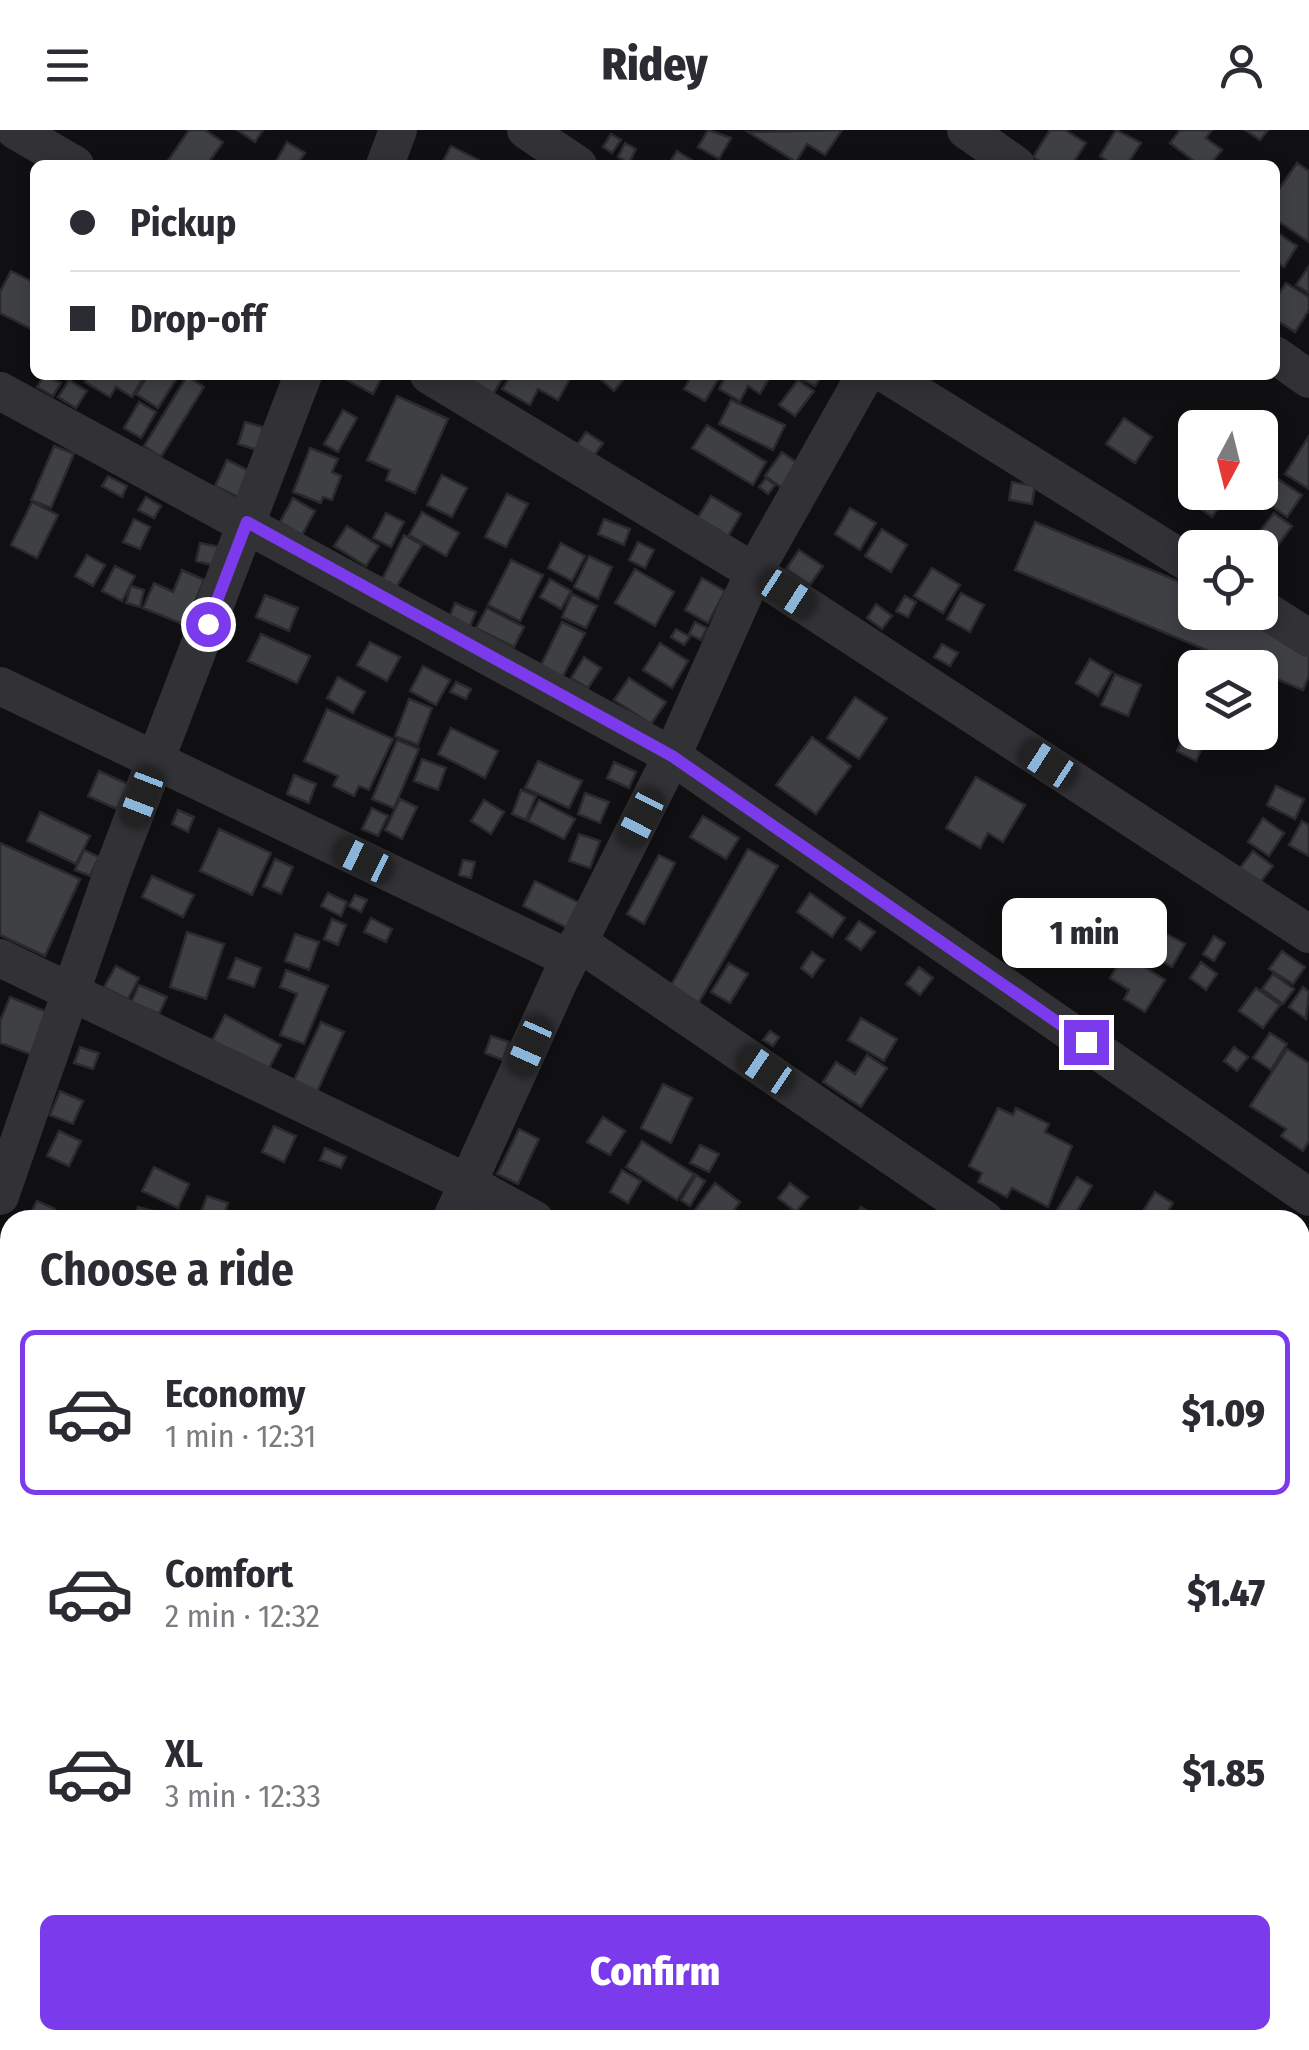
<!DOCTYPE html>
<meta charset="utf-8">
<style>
:root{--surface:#fff;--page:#f2f2f3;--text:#2b2b33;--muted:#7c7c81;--line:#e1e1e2;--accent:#7c3aed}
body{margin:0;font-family:"Fira Sans Condensed",sans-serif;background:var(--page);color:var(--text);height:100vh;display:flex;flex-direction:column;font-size:38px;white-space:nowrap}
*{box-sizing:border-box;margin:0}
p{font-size:32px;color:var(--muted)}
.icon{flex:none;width:55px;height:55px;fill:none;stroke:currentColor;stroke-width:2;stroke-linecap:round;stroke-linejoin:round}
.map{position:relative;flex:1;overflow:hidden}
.panel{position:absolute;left:0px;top:1080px;width:1310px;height:840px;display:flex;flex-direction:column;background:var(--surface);border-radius:30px 30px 0 0;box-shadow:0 5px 15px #0003}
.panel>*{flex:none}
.banner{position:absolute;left:30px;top:30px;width:1250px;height:220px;border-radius:15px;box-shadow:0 5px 15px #0003;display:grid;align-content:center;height:220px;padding:0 40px;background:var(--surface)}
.needle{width:65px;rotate:187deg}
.controls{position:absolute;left:1178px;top:280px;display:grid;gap:20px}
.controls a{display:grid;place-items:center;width:100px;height:100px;border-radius:15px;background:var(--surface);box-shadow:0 5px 15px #0003;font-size:50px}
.end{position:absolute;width:45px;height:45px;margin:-22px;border:12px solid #7c3aed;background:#fff;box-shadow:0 0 0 5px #fff}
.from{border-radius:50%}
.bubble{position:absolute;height:70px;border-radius:15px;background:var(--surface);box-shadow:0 5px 15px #0003;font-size:32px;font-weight:800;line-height:70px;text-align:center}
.car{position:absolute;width:30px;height:60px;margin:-30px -15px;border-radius:12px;box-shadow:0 0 8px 2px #0007;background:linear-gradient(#222 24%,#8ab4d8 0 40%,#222 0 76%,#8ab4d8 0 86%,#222 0)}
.banner b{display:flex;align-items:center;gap:35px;height:95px;font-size:38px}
.banner b+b{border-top:2px solid var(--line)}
.banner i{width:25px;height:25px;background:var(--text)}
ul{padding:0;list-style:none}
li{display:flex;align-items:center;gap:30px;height:165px;margin:0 20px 15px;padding:0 20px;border:5px solid transparent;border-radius:15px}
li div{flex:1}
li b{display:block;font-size:38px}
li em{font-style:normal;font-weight:800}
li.current{border-color:var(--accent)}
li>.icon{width:90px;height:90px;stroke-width:1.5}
h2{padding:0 40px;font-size:45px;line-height:120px}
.action{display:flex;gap:20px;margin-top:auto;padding:20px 40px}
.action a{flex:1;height:115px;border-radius:15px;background:var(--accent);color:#fff;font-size:40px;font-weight:800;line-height:115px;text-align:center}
header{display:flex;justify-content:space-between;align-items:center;height:130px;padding:0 40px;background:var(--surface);font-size:45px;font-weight:800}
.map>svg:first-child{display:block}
.building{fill:#3f4044;stroke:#2a2a2d;stroke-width:2.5}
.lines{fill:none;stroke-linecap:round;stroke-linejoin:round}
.minor{stroke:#323236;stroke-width:38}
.route{stroke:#7c3aed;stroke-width:12}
</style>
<header><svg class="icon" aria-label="menu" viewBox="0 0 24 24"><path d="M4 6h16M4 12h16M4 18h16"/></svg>Ridey<svg class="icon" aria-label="person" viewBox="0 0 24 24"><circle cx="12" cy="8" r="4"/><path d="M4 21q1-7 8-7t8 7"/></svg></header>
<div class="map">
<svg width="1309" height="1920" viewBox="0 0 1309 1920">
<rect width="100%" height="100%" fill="#101012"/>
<!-- building -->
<path class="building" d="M189 0H205L223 12 207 35 167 32Z
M237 0H263L255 12Z
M708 0 731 8 719 29 698 17Z
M842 0 825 25 807 14 796 32 748 2Z
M1050 0H1065L1086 13 1072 35H1046L1033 27Z
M1116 0 1141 13 1127 35H1113L1100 26Z
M1180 0H1212L1206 8 1222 20 1210 35H1199L1170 13Z
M1245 0H1268L1260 10Z
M611 4 621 10 612 23 603 17Z
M287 12 305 23 297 35 275 33Z
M625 13 636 19 629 33 618 27Z
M451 16 489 35H441Z
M677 21 700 35H668Z
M1297 33 1309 41V112L1275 89V65Z
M1275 101 1297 116 1284 137 1275 131Z
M1309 136V163L1296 155Z
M11 141 35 153V201L0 183V162Z
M1286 153 1309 167V180L1295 202 1275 189V170Z
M44 245 61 253 53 266 37 257Z
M89 245H145L132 267 116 257 110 267 85 252Z
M148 245H179L158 278 136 264Z
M345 245H383L373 264 343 248Z
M451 245H502L504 246 491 268Z
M511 245H572L558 270 538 259 530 275 502 259Z
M620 245 624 249 614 261 598 247Z
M692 245H721L705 271 684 259Z
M726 245H771L760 264 748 256 740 271 719 259Z
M802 245H822L815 256 800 248Z
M187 246 204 257 161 327 144 316Z
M69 250 87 261 76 278 58 267Z
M798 250 814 261 795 286 779 275Z
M397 266 448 289 415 363 386 350 390 340 367 330Z
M731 270 785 295 773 320 719 294Z
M139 272 156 282 141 308 124 298Z
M343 280 357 288 338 322 324 314Z
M1124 288 1152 307 1135 333 1106 314Z
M245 292 263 297 257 320 238 314Z
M707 295 766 332 753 355 692 318Z
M586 302 603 313 594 326 577 315Z
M1309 306V359L1285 344Z
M54 316 74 324 51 378 31 370Z
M310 318 338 329 332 342 341 346 332 370 323 367 321 373 293 362Z
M782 322 803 337 785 360 765 346Z
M227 330 250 341 238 367 215 356Z
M1260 337 1302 365 1287 387 1251 362H1260Z
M442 345 467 358 452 387 427 375Z
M108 346 127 356 122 367 102 356Z
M766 348 775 355 768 364 759 357Z
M1012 352 1035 356 1032 374 1009 370Z
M1203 362 1222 373 1212 387 1194 374Z
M507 364 528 374 506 417 485 407Z
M711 366 741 384 726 410 695 392Z
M146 367 161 376 154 388 138 380Z
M293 368 315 381 302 405 280 392Z
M32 372 58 385 37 428 11 415Z
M850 378 876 393 860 420 835 404Z
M422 382 459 403 446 426 409 405Z
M386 383 404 392 391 417 373 408Z
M1274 383 1292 396 1278 415 1260 401Z
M134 389 150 397 140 419 123 412Z
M604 389 630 399 624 415 598 404Z
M1035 392 1195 458V482H1253L1309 506V546L1303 560 1260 542V538H1249L1015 440Z
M347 396 379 416 366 436 334 416Z
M882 399 907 415 891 442 865 426Z
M404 405 422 415 394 461 380 454Z
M638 412 654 420 645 438 629 430Z
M200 413 220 417 215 436 196 431Z
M561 413 585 426 572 451 548 438Z
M799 420 823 436 810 455 786 439Z
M87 425 105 435 93 456 75 446Z
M589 426 612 437 598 469 574 457Z
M511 430 543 445 520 491 488 475Z
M115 436 135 446 122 471 102 461Z
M932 438 960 455 943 483 914 466Z
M635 439 674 462 655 496 615 473Z
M182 440 204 450 185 495 143 478 154 453 173 462Z
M702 448 725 461 708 493 685 480Z
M550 449 571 461 561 479 540 467Z
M131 456 144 460 140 477 126 473Z
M961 463 984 475 970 502 947 489Z
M572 464 597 476 586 498 562 487Z
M265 465 298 478 289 501 256 487Z
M905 466 916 472 908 487 896 481Z
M455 473 476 482 469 499 448 491Z
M876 474 892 486 882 499 867 488Z
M487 478 524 497 514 517 476 498Z
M562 492 585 503 562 548 540 537Z
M695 492 707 498 701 510 689 504Z
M676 499 690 507 684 515 671 507Z
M261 504 310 526 297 553 248 531Z
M370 512 400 527 387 551 357 535Z
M660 513 688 531 672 558 643 540Z
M942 514 958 523 950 536 934 527Z
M584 527 601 538 588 558 571 548Z
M1090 529 1112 542 1098 566 1076 553Z
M423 536 450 550 436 575 410 561Z
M1115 544 1141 555 1128 586 1101 575Z
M338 547 365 562 353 583 327 568Z
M629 548 666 572 651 594 614 570Z
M456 552 471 559 466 569 450 562Z
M855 567 887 588 859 629 827 608Z
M409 569 432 578 418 615 395 606Z
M327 579 393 609 369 660 359 656 354 666 333 656 338 646 304 631Z
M1190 594 1195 602 1209 603 1196 631 1177 621Z
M451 598 498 621 485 648 438 624Z
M812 607 851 636 816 684 776 655Z
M397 610 419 619 394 678 372 669Z
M422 629 446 638 438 660 414 651Z
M538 631 582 651 569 678 525 658Z
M614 632 636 642 629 658 607 648Z
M99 641 128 654 117 679 88 666Z
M294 645 316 654 309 673 287 664Z
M976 647 1025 675 1003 712 988 703 980 718 946 698Z
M1276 656 1304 669 1295 689 1267 675Z
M521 660 536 666 526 690 512 684Z
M585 663 609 672 600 693 578 684Z
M400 669 417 677 402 709 385 700Z
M484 670 504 682 491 704 471 691Z
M539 670 575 689 564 709 528 691Z
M372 678 388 686 378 706 362 699Z
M178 680 194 687 188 702 172 694Z
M40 682 90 706 76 734 27 711Z
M703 686 739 708 726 729 690 707Z
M1263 688 1284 703 1269 726 1248 712Z
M1302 691 1309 695V726L1289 715Z
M219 699 271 723 252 765 200 741Z
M579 704 600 711 590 738 569 731Z
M0 713 80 749 45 826 0 805Z
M748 719 778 736 698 874 670 857Z
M84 720 99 727 90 746 75 740Z
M1253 721 1273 736 1256 758 1236 743Z
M659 725 675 733 644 794 627 784Z
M275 729 293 737 281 764 263 756Z
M463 730 475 732 471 748 459 745Z
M152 746 194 765 183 787 142 767Z
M535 751 586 776 574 801 523 776Z
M328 763 347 772 341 786 321 776Z
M810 763 845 788 832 807 797 782Z
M355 765 367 770 361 782 349 776Z
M371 788 392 799 386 812 364 802Z
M332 789 346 795 338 815 324 809Z
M859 791 875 802 861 820 846 809Z
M187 802 224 814 206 869 170 857Z
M1165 803 1185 814 1172 837 1151 825Z
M295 804 319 812 309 840 285 831Z
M1214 806 1225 813 1214 831 1203 824Z
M1282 821 1305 837 1293 854 1269 839Z
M812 822 824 830 812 847 801 838Z
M1124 824 1165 850 1145 882 1124 869 1129 860 1110 848Z
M236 828 261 838 254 857 228 848Z
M1201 832 1217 844 1206 860 1190 848Z
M729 833 748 844 730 873 711 862Z
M116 836 139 848 128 869 104 857Z
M919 837 933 848 920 865 906 854Z
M286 840 328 856 304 914 280 905 297 864 280 857Z
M1273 844 1294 859 1283 874 1262 859Z
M139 855 167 867 159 884 131 872Z
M1303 857 1309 862 1306 889 1289 877Z
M1256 858 1280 875 1263 898 1239 881Z
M10 867 52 884 35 926 0 913V891Z
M225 885 281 915 268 940 212 911Z
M861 888 897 909 884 931 848 910Z
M321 892 344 902 317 962 293 952Z
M770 901 779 907 773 916 763 910Z
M1270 903 1287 914 1271 940 1253 928Z
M491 906 509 912 503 930 485 923Z
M80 917 99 923 93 939 74 933Z
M1234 917 1248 927 1237 941 1224 931Z
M1287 919 1309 933V1011L1303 1021 1281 1006 1286 999 1250 976Z
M867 925 887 938 861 977 823 952 836 932 855 944Z
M663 954 692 968 671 1013 641 998Z
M60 961 83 971 73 994 50 985Z
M998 978 1013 985 1016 978 1049 994 1045 1002 1072 1016 1048 1077 1012 1058 1007 1067 978 1052 982 1043 969 1036Z
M603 987 625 1001 610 1025 587 1012Z
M274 996 296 1006 284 1032 262 1022Z
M519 999 539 1009 518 1054 497 1044Z
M59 1001 81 1011 69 1036 47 1026Z
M642 1011 694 1044 677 1070 626 1037Z
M700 1015 719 1024 709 1042 690 1033Z
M325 1018 346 1027 341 1038 320 1030Z
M154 1037 189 1054 178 1078 142 1061Z
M622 1040 641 1051 628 1073 610 1062Z
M696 1045 705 1051 690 1076 681 1070Z
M1077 1047 1092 1056 1072 1090H1051Z
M715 1053 740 1072 727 1090H692L689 1088Z
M790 1053 808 1067 796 1082 778 1068Z
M1155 1062 1173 1073 1163 1090 1143 1081Z
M207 1066 228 1073 222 1090H198Z
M37 1071 55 1079 50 1090 31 1083Z
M138 1077 157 1082 155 1090H134Z
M861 1077 882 1090H853Z
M0 1129 10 1132V1159L0 1156Z
M0 1161 10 1165V1200L2 1224Z
M1302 1190 1309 1194V1224L1300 1218Z
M9 1257H10V1281L1 1278Z
M2 1283 10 1286V1335L0 1331Z
M3 1452 10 1455V1489L0 1486Z
M0 1666 10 1669 5 1687 0 1686Z
M4 1714 10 1717V1740L0 1759Z
M65 1910H89L84 1920Z
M126 1910H151L153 1911 149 1920H121Z
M610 1910H672L666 1920H604Z
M1240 1910H1284L1279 1920H1240L1236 1918Z"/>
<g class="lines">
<!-- minor -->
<path class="minor" d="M15 0 75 35
M526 0 578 35
M966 0 1016 35
M385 35 398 0
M1275 225 1309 249
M429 245 754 442 1309 804
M887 245 1195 437
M0 261 672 626 1309 1067
M1260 477 1309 508
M0 556 570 829
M578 812 985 1090
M0 828 468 1053 535 1090
M0 1066 113 741 303 245
M451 1090 560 849 672 626 754 442 865 245
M1300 1147 1309 1130
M1300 1302 1309 1307
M0 1388 10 1393
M1300 1550 1309 1555
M0 1621 10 1625
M1300 1775 1309 1780
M0 1906 31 1920
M268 1910 288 1920
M784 1910 803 1920
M1109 1910 1128 1920
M106 1920 110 1910
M897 1920 902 1910"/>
</g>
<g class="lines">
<!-- route -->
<path class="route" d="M208 494 247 392 672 626 1086 912"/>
</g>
</svg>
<div class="controls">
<a><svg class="needle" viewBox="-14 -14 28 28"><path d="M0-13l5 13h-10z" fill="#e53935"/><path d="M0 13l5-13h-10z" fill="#7c7c81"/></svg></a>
<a><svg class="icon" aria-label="locate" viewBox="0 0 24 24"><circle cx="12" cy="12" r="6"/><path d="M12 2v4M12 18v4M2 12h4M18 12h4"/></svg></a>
<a><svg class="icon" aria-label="layers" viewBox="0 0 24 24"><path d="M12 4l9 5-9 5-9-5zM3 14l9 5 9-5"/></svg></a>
</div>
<i class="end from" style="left:208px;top:494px"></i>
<i class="end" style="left:1086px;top:912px"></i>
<div class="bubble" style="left:1002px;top:768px;width:165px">1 min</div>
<i class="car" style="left:787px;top:463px;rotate:123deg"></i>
<i class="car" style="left:1048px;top:634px;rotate:303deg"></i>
<i class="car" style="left:142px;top:667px;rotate:201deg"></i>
<i class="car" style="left:641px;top:688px;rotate:207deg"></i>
<i class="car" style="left:363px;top:730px;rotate:296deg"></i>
<i class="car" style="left:530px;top:916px;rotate:204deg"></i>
<i class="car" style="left:766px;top:940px;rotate:304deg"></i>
<div class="banner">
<b><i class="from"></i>Pickup</b>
<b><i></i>Drop-off</b>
</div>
<section class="panel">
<h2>Choose a ride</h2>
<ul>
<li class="current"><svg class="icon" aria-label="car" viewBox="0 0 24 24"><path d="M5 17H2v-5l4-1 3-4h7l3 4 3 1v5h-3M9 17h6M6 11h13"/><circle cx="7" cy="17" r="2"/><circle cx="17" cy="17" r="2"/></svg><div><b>Economy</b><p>1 min · 12:31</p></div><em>$1.09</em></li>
<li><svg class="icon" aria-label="car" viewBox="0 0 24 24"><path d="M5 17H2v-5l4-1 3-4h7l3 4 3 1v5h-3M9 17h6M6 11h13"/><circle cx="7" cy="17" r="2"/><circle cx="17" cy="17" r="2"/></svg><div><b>Comfort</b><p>2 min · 12:32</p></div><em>$1.47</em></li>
<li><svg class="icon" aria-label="car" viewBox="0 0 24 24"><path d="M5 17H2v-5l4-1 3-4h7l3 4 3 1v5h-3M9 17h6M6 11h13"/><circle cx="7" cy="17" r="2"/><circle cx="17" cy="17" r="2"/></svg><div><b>XL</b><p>3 min · 12:33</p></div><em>$1.85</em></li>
</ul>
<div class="action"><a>Confirm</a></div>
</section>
</div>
